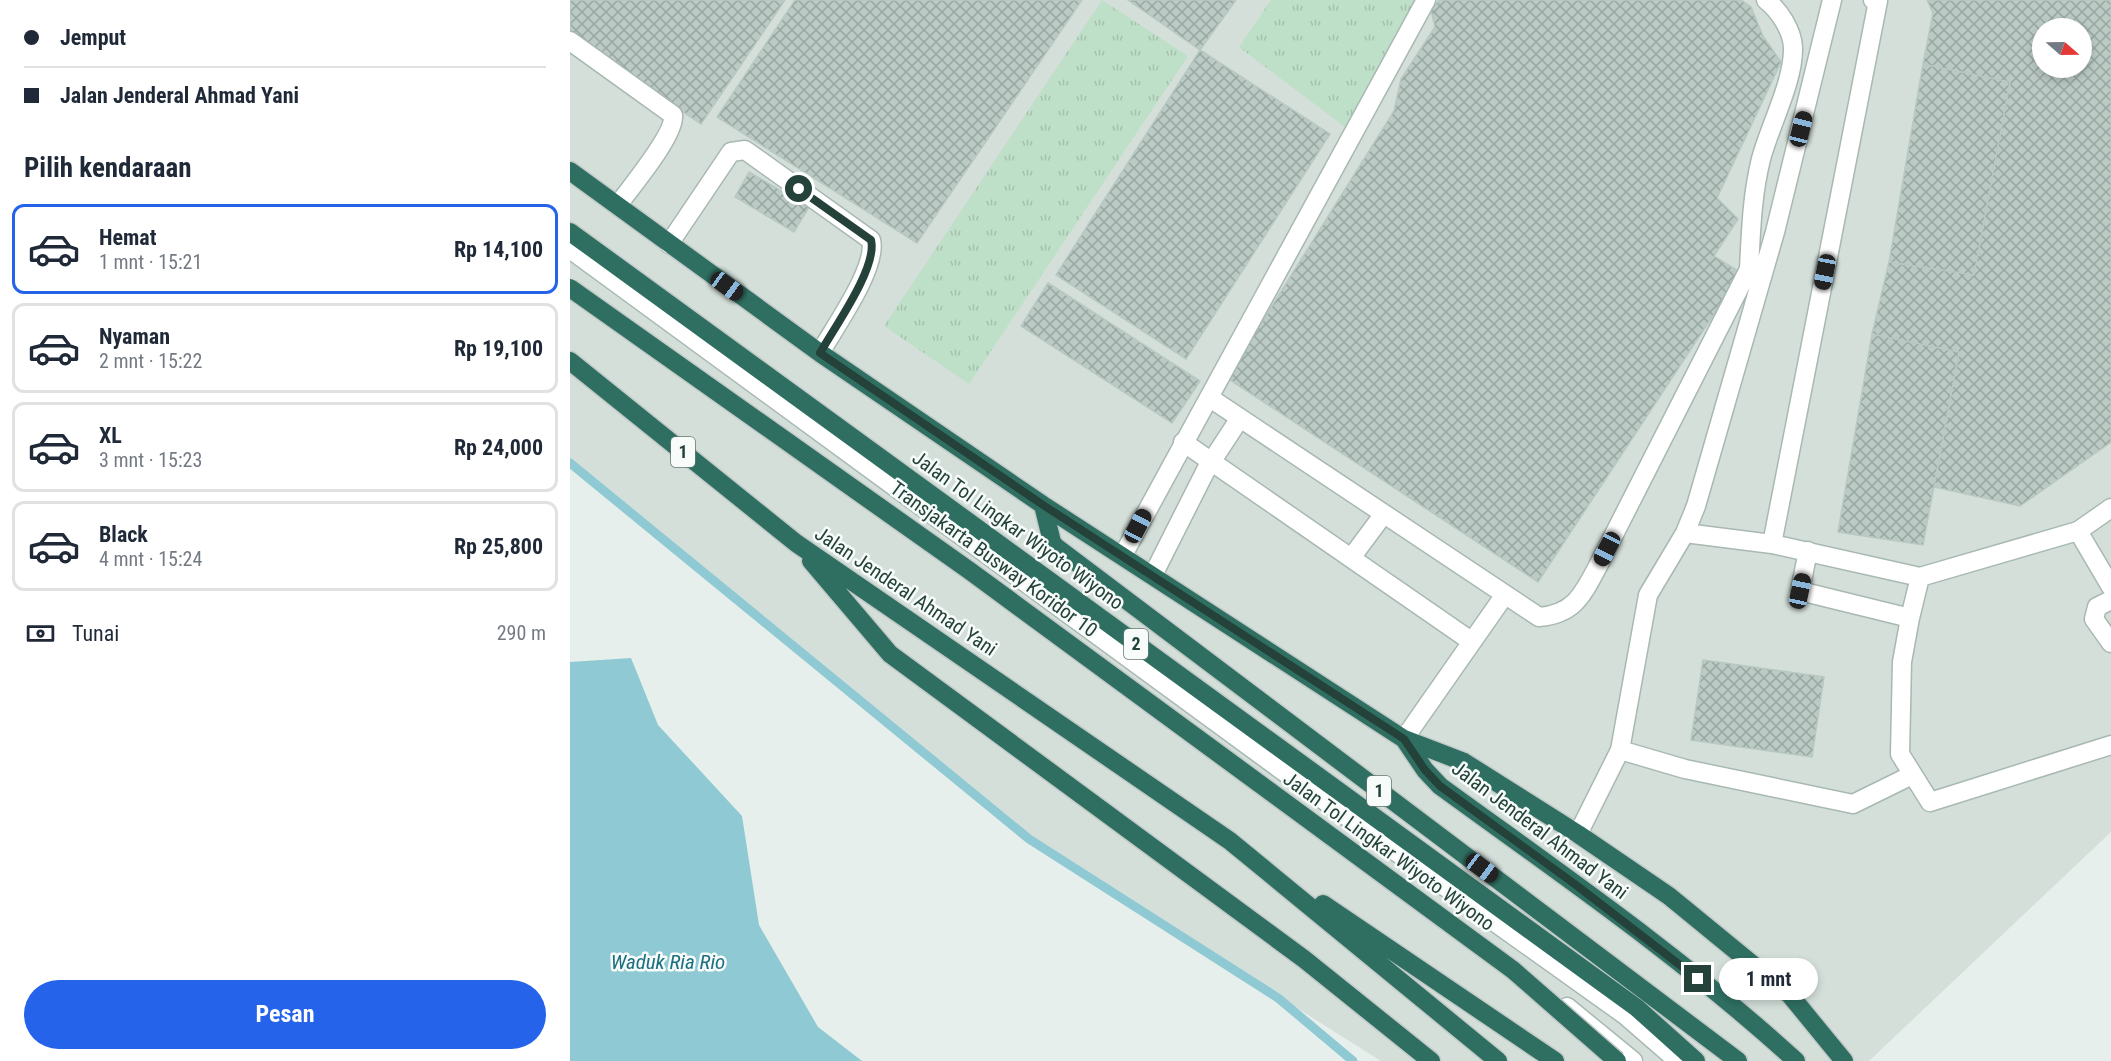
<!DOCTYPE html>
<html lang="id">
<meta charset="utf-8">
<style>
:root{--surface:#fff;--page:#f6f6f7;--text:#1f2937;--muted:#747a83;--line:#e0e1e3;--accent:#2563eb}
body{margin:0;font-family:"Roboto Condensed",sans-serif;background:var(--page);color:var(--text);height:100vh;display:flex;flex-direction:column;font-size:22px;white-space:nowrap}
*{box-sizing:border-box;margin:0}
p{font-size:20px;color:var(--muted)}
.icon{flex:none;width:33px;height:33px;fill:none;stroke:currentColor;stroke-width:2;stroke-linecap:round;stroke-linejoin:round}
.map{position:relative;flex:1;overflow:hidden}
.panel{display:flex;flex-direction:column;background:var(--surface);width:570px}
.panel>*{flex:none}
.guide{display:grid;align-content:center;height:132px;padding:0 24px;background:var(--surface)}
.needle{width:39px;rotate:110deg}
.buttons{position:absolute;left:1462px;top:18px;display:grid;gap:12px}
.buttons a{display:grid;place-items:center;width:60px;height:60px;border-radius:50%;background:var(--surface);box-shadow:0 3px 9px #0003;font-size:30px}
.end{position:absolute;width:27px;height:27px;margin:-14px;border:8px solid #24423a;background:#fff;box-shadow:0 0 0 3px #fff}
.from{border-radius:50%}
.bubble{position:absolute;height:42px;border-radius:21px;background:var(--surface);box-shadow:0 3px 9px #0003;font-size:20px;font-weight:700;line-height:42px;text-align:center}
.car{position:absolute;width:18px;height:36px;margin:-18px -9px;border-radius:8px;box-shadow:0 0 4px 2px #0007;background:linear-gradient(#222 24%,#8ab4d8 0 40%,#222 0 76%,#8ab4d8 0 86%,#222 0)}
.guide b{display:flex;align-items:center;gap:21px;height:57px;font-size:22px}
.guide b+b{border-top:2px solid var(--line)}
.guide i{width:15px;height:15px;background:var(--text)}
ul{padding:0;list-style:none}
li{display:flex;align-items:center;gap:18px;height:90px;margin:0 12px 9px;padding:0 12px;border:3px solid var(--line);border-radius:12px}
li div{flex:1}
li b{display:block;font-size:22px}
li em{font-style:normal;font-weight:700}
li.selected{border-color:var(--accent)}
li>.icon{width:54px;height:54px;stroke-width:1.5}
h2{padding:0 24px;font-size:27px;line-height:72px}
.pay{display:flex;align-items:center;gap:15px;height:66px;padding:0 24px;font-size:22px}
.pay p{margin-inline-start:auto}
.button{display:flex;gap:12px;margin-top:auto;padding:12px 24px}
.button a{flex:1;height:69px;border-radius:36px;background:var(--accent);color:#fff;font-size:24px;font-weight:700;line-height:69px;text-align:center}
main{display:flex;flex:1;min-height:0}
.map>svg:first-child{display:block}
.built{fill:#d4dfda;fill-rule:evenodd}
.grass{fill:url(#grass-tufts)}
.water{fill:#8ec9d4}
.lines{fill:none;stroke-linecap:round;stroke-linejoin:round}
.stream{stroke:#8ec9d4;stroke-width:9}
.building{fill:url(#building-cross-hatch);stroke:#b8c9c2;stroke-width:1.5;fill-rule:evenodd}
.minor-casing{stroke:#a8b8b2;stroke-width:21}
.highway-casing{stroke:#c2cac8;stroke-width:21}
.minor{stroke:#fff;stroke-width:18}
.highway{stroke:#2f6f62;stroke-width:18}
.highway-bridge-casing{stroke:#c2cac8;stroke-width:21;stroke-linecap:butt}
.highway-bridge{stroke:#2f6f62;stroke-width:18}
.route{stroke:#24423a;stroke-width:8}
.labels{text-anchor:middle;stroke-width:5;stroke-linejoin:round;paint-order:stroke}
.shield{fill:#f7fbf9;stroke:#637a73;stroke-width:1.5}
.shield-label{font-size:18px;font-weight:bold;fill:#24423a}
.street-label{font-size:20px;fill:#24423a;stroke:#f7fbf9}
.water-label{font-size:21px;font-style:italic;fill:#1c6f80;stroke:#f7fbf9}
</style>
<main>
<section class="panel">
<div class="guide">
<b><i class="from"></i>Jemput</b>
<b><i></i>Jalan Jenderal Ahmad Yani</b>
</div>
<h2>Pilih kendaraan</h2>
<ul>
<li class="selected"><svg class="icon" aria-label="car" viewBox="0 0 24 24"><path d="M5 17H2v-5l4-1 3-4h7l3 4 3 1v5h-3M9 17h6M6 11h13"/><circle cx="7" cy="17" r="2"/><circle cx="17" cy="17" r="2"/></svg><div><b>Hemat</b><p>1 mnt · 15:21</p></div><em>Rp 14,100</em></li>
<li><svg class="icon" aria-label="car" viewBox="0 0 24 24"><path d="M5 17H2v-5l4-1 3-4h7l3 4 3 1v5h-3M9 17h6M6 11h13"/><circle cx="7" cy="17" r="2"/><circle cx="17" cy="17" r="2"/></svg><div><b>Nyaman</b><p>2 mnt · 15:22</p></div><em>Rp 19,100</em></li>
<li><svg class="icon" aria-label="car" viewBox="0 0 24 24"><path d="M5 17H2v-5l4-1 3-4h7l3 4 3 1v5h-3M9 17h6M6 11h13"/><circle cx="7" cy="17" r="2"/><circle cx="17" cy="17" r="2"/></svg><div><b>XL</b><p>3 mnt · 15:23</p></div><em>Rp 24,000</em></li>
<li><svg class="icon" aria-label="car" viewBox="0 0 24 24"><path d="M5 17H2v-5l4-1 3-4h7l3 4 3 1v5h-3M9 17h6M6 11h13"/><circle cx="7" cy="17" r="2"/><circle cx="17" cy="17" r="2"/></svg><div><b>Black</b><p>4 mnt · 15:24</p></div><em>Rp 25,800</em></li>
</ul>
<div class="pay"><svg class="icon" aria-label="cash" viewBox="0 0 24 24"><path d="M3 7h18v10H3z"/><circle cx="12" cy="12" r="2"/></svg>Tunai<p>290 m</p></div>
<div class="button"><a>Pesan</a></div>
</section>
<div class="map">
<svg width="1541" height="1061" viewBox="0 0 1541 1061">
<defs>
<pattern id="grass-tufts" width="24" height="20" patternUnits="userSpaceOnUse" patternTransform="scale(1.5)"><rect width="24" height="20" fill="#bfe0c8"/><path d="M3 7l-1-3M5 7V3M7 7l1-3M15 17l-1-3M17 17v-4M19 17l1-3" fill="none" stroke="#a4c1ad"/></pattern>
<pattern id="building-cross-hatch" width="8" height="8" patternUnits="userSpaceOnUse" patternTransform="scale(1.5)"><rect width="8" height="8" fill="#bbcac4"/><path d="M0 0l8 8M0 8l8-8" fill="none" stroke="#98a6a0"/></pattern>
</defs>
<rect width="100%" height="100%" fill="#e6efeb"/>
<!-- built -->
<path class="built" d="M0 0H1541V832L1299 1061H811L459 839 0 463ZM1473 28H1512V68H1473Z"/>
<!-- grass -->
<path class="grass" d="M532 0 618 56 399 384 314 326Z
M701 0H854L788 137 669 47Z"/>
<!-- water -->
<path class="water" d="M61 658 88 725 172 816 189 925 248 1027 292 1061H0V662Z"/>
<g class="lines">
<!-- stream -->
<path class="stream" d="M0 463 459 839 708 998 783 1061"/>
</g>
<!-- building -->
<path class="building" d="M0 0H215L131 124 0 36Z
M225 0H512L347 243 147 117Z
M558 0H666L630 50Z
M869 0H1171L1181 7 1193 36 1211 62 1147 198 1168 219 1144 256 1171 273 968 582 657 378 824 111 831 79 865 27 861 11Z
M1357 0H1541V442L1450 506 1364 487 1389 352 1302 334 1319 262 1404 275 1440 82 1353 64 1363 13ZM1473 28H1512V68H1473Z
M630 50 760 134 616 359 486 275Z
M1353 64 1440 82 1404 275 1319 262Z
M179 172 239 207 224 232 165 197Z
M478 283 630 381 602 423 451 326Z
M1302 334 1389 352 1353 545 1268 532Z
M1133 660 1254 677 1242 757 1121 740Z"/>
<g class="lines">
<defs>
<path id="minor" d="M0 41 103 115C106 134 60 188 48 205
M99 244 161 152 175 150 301 240C308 267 264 328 250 353
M0 249 713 771 1055 1015 1108 1061
M640 398 969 617C1005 614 1013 594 1029 564L1179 269C1181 231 1182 195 1191 159 1200 125 1224 81 1223 47 1222 30 1209 10 1196 0
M613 442 901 641
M1508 531 1541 587
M1115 533 1202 544 1350 577 1340 618
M1202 544 1308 1 1303 0
M1238 551 1230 591 1340 618 1332 662 1330 754 1360 802 1541 745
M553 555 856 0
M781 558 813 515
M583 575 636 470 670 418
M1350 577 1508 531 1541 508
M1541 600 1527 607 1524 619 1541 643
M834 739 934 596
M1050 750 1115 769 1283 804 1342 775
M1008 834 1050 750 1078 595 1115 533 1126 506 1205 232 1262 0
M997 1007 1063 1061"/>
<path id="highway" d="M0 171 250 353 473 505 834 739 855 770 870 786C991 874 1116 960 1226 1061
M0 232 1067 1008 1126 1061
M0 361 226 543 660 841 928 1061
M473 505 482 542 486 547 1168 1061
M241 561 320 654 734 959 861 1061
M834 739 894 762 1008 834 1099 896 1220 995 1274 1061
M753 904 985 1061"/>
</defs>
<!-- minor casing -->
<use href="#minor" class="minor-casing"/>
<!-- highway casing -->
<use href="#highway" class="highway-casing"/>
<!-- minor -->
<use href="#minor" class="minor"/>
<!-- highway -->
<use href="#highway" class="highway"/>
<defs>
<path id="highway-bridge" d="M0 288 400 571 943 970 1047 1061"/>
</defs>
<!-- highway-bridge casing -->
<use href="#highway-bridge" class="highway-bridge-casing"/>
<!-- highway-bridge -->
<use href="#highway-bridge" class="highway-bridge"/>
</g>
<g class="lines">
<!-- route -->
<path class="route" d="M229 189 301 240C308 267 264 328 250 353L473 505 834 739 855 770 870 786 1006 885 1128 979"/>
</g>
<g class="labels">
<!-- shield labels -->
<g class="shield">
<rect x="101" y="437" width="24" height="30" rx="4.5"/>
<rect x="554" y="629" width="24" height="30" rx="4.5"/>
<rect x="797" y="776" width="24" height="30" rx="4.5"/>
</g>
<g class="shield-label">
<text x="113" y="458">1</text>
<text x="566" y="650">2</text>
<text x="809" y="797">1</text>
</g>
<!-- street labels -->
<g class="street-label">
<text transform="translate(448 530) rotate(36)" y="7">Jalan Tol Lingkar Wiyoto Wiyono</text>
<text transform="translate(424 559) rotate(36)" y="7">Transjakarta Busway Koridor 10</text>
<text transform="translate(336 591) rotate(34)" y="7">Jalan Jenderal Ahmad Yani</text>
<text transform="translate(970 830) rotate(37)" y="7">Jalan Jenderal Ahmad Yani</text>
<text transform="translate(819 851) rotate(36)" y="7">Jalan Tol Lingkar Wiyoto Wiyono</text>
</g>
<!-- water labels -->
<g class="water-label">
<text x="98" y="969">Waduk Ria Rio</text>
</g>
</g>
</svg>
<div class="buttons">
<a><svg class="needle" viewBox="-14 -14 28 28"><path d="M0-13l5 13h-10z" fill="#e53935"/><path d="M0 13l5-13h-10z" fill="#747a83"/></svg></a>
</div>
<i class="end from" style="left:229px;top:189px"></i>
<i class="end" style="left:1128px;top:979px"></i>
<div class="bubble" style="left:1149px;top:958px;width:99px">1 mnt</div>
<i class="car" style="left:1231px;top:129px;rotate:14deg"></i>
<i class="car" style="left:1255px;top:272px;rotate:191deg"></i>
<i class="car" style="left:157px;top:286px;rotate:126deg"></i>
<i class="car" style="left:568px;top:526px;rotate:28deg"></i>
<i class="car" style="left:1037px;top:549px;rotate:207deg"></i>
<i class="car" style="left:1230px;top:591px;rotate:12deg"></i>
<i class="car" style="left:912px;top:868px;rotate:127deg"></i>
</div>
</main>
